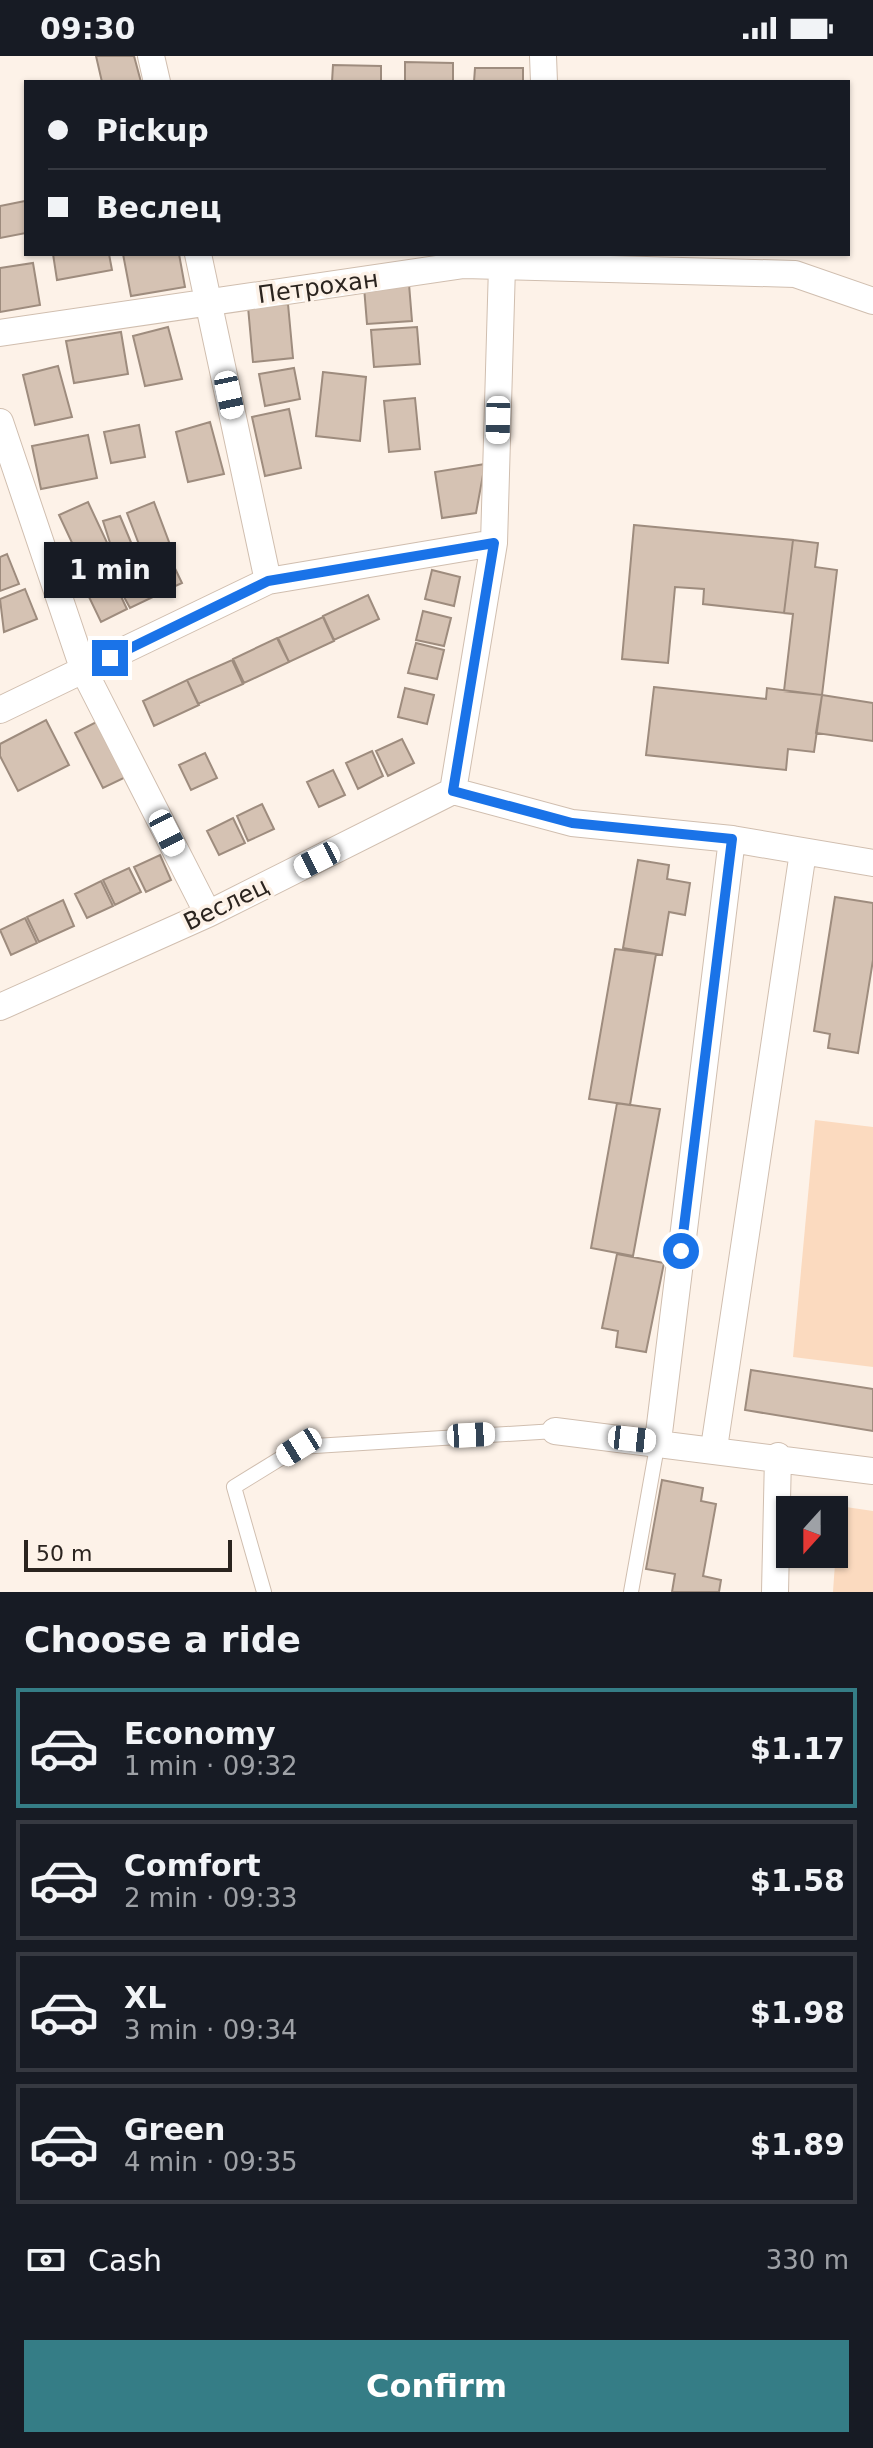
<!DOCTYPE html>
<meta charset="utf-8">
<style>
:root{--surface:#171b24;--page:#20242c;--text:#f1f3f6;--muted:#9ea1a6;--line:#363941;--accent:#357d86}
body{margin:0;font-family:"DejaVu Sans",sans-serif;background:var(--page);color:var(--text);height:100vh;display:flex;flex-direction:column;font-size:30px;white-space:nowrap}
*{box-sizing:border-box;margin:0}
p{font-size:26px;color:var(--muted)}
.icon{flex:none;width:44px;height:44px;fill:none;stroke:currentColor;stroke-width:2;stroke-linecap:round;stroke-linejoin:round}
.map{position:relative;height:1536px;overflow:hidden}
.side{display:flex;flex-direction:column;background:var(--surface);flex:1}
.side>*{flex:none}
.top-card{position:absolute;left:24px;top:24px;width:826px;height:176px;border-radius:0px;box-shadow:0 2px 6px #0004;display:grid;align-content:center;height:176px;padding:0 24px;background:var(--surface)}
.needle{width:52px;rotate:201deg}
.controls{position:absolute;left:776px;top:1440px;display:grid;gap:16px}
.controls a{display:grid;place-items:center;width:72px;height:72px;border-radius:0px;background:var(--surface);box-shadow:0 2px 6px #0004;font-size:40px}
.scale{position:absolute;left:24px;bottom:20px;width:208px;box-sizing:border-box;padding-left:8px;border:4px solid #2b241f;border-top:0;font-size:22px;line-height:28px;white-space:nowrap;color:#2b241f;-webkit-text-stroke:6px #fdf2e8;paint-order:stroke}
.end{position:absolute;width:36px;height:36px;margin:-18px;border:10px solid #1a73e8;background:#fff;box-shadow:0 0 0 4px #fff}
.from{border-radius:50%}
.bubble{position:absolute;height:56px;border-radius:0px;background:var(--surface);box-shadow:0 2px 6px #0004;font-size:26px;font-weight:700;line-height:56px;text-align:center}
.car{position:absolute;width:24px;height:48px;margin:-24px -12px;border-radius:10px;box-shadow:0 0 6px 2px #0007;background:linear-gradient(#fff 24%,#345 0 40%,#fff 0 76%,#345 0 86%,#fff 0)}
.top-card b{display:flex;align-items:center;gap:28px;height:76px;font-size:30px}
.top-card b+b{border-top:2px solid var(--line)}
.top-card i{width:20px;height:20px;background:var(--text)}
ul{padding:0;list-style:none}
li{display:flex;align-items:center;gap:24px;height:120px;margin:0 16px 12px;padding:0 8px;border:4px solid var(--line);border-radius:0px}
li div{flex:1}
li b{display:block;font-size:30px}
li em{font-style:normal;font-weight:700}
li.on{border-color:var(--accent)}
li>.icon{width:72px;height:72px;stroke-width:1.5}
h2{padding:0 24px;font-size:36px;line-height:96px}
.pay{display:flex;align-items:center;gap:20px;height:88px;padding:0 24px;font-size:30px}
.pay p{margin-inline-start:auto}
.button{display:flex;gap:16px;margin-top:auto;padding:16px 24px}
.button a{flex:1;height:92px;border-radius:0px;background:var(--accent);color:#fff;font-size:32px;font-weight:700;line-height:92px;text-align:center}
.status{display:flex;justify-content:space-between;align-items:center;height:56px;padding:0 40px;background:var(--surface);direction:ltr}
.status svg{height:22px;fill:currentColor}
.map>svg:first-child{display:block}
.green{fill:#fbdabf}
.building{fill:#d5c2b3;stroke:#9e8c7e;stroke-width:2}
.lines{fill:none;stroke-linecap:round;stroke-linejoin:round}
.service-casing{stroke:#d0beaf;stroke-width:16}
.minor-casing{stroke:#d0beaf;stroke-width:28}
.service{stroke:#fff;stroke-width:14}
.minor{stroke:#fff;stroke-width:26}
.route{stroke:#1a73e8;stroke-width:10}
.labels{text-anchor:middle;stroke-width:7;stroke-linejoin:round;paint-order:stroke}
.street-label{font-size:24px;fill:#2b241f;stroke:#fdf2e8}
</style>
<div class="status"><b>09:30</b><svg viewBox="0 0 49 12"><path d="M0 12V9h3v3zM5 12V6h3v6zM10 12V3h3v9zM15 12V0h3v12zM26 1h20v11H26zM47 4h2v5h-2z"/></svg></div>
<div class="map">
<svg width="873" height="1536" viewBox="0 0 873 1536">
<rect width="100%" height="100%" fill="#fdf2e8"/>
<!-- green -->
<path class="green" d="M815 1064 873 1071V1311L793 1301Z
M839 1450 873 1455V1536H833Z"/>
<!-- building -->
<path class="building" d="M96 0H134L141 26H102Z
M405 6 453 7V26H405Z
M333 9 381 10V26H332Z
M475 12H523V26H474Z
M25 145 26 177 0 182V150Z
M53 198H109L112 214 57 224Z
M123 198H179L185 231 131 240Z
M33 207 40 249 0 256V212Z
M409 228 412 265 367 268 364 231Z
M288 248 293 302 253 306 248 251Z
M168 271 182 323 145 330 133 280Z
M417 271 420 308 374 311 371 274Z
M121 276 128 318 74 327 66 285Z
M58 310 72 361 35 369 23 319Z
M294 312 300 343 265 350 259 318Z
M323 316 366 321 360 385 316 380Z
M415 342 420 393 389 396 384 345Z
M289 353 301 412 265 420 252 361Z
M210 366 224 418 188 426 176 376Z
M139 369 145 401 111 407 104 376Z
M88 379 97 422 41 433 32 390Z
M485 408 476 457 442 462 435 416Z
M88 446 110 493 81 506 59 459Z
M154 446 172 494 145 504 127 457Z
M120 460 140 508 119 515 103 465Z
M634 469 793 484 784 557 703 548 704 533 675 531 668 607 622 603Z
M793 484 818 487 815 511 837 514 822 639 784 635 793 558 784 557Z
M7 498 19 528 0 535V501Z
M170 502 182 527 156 539 144 514Z
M432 514 460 521 454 550 425 543Z
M143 515 155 540 130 552 117 528Z
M115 528 127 553 101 566 89 541Z
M25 533 37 563 4 576 0 543Z
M368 539 379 563 334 584 323 560Z
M423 555 451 562 444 590 416 584Z
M323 561 334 585 289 606 278 582Z
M277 582 289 606 244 627 233 603Z
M416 587 444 594 437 623 408 617Z
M232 604 243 628 198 648 187 624Z
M187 624 199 649 154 670 143 645Z
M654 631 766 643 767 632 822 639 814 696 788 693 786 714 646 699Z
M405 632 434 639 427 668 398 661Z
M822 639 873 647V685L816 677Z
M104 662 132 718 103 732 75 677Z
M46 664 69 709 18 735 0 700V688Z
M402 683 414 707 388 720 376 695Z
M372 695 383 720 358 733 346 707Z
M205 697 217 722 191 734 179 709Z
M333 714 345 739 319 751 307 726Z
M262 748 274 773 248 785 237 760Z
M233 762 245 787 219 799 207 775Z
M160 799 171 824 146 836 134 811Z
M638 804 669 809 667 823 690 827 685 859 669 856 662 899 623 892Z
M129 812 141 836 115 849 103 824Z
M101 825 113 850 87 862 75 838Z
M835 841 873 847V904L858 997 828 992 830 978 814 975Z
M63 844 74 870 39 886 27 861Z
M25 862 37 887 11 899 0 874Z
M615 893 656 898 630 1049 589 1043Z
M617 1047 660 1053 633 1200 591 1192Z
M617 1198 664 1207 646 1296 616 1291 618 1275 602 1272Z
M751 1314 873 1333V1375L745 1354Z
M662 1424 703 1432 701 1445 716 1448 703 1520 721 1524 719 1536H672L675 1518 646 1513Z"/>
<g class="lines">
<defs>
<path id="service" d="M264 1536 234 1431 299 1391 555 1375
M631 1536 658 1385"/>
<path id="minor" d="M151 0 157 26
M543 0 544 26
M198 198 268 525
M0 277 464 209 795 218 873 245
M0 366 84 615 208 858
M0 654 268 525 494 487
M453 735 494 487 502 210
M0 951 208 858 453 735 572 767 732 783 873 807
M555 1375 873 1415
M658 1385 732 783
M714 1392 803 796
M775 1536 778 1400"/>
</defs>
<!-- service casing -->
<use href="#service" class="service-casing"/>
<!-- minor casing -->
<use href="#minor" class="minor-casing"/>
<!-- service -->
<use href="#service" class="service"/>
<!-- minor -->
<use href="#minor" class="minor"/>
</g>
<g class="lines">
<!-- route -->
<path class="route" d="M110 602 268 525 494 487 453 735 572 767 732 783 681 1195"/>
</g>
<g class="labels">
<!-- street labels -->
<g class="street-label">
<text transform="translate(318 231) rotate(-8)" y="8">Петрохан</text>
<text transform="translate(226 848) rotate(-26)" y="8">Веслец</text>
</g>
</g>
</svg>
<div class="controls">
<a><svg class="needle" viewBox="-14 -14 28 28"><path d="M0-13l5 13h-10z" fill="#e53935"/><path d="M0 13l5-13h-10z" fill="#9ea1a6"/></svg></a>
</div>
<div class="scale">50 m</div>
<i class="end from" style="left:681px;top:1195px"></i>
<i class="end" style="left:110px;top:602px"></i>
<div class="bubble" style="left:44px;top:486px;width:132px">1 min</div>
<i class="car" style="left:229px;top:339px;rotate:168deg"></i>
<i class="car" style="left:498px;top:364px;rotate:181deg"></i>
<i class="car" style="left:167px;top:777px;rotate:153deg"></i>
<i class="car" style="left:317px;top:804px;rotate:243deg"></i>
<i class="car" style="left:471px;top:1379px;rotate:87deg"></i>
<i class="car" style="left:632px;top:1383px;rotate:96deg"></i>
<i class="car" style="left:299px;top:1391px;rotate:238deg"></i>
<div class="top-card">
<b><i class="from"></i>Pickup</b>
<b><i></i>Веслец</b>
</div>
</div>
<section class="side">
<h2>Choose a ride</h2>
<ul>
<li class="on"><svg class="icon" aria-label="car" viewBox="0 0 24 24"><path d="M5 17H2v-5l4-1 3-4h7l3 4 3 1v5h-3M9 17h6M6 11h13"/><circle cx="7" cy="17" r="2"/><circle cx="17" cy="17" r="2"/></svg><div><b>Economy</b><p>1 min · 09:32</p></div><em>$1.17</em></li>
<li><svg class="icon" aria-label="car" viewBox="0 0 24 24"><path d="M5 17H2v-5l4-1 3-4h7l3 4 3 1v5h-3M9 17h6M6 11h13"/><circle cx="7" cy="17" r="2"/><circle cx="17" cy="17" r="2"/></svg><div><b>Comfort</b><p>2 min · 09:33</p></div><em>$1.58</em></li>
<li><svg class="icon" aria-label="car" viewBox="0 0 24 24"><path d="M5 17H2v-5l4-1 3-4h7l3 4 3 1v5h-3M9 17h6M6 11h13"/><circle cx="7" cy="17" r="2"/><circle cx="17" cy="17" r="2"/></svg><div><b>XL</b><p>3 min · 09:34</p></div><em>$1.98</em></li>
<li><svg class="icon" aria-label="car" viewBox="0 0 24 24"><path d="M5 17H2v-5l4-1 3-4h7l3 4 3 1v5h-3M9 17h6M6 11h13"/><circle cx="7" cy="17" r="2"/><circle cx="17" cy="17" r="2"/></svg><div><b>Green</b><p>4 min · 09:35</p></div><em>$1.89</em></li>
</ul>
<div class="pay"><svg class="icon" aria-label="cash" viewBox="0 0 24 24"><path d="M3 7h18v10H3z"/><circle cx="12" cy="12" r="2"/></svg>Cash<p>330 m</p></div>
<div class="button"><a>Confirm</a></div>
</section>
